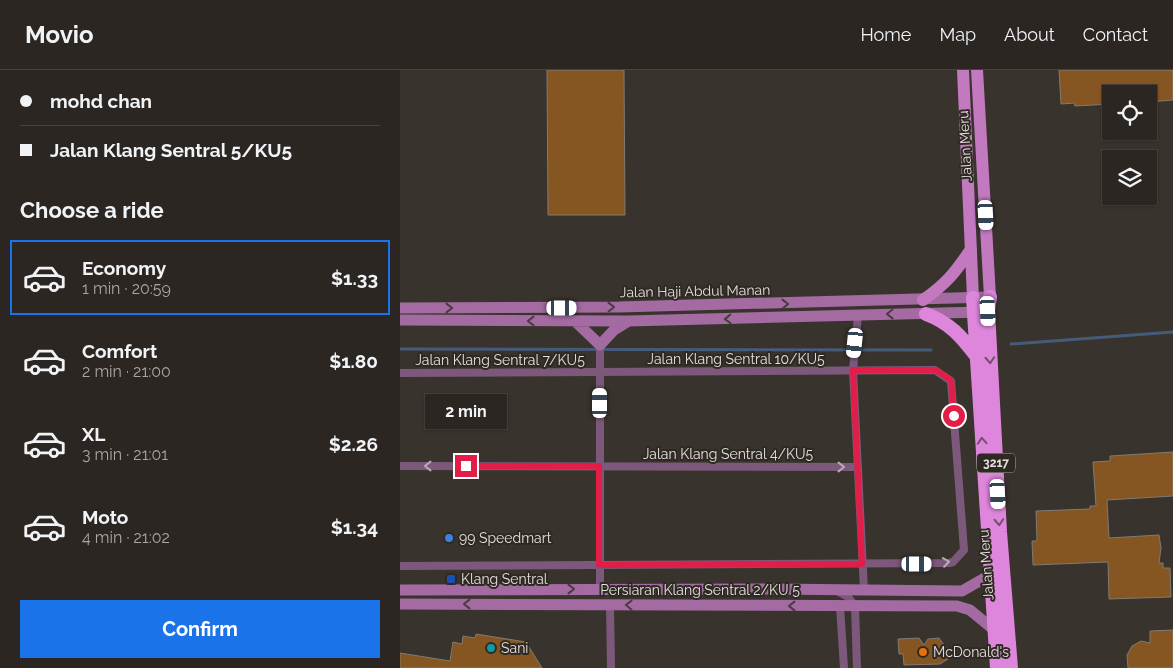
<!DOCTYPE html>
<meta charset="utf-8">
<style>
:root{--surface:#2b2622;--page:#332e2a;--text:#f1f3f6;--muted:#a6a5a5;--line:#474340;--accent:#1a73e8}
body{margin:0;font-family:Raleway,sans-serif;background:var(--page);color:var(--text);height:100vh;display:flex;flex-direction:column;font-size:19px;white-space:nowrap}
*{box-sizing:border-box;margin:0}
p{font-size:16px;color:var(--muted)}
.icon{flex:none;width:28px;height:28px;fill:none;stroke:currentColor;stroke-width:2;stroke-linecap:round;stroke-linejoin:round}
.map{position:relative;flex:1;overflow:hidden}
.details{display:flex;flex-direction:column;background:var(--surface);width:400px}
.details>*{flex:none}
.top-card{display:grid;align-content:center;height:110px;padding:0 20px;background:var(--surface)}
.tools{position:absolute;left:702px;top:15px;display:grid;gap:10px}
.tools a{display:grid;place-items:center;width:55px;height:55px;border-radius:0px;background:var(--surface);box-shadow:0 1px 4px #0004,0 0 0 1px var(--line);font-size:25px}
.end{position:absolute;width:22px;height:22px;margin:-11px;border:6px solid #e11d48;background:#fff;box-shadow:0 0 0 2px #fff}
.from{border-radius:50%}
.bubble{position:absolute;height:35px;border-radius:0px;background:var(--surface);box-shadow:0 1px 4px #0004,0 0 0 1px var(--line);font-size:16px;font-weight:700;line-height:35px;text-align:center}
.car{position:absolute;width:15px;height:30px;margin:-15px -8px;border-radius:6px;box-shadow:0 0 4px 1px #0007;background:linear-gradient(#fff 24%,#345 0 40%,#fff 0 76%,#345 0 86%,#fff 0)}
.top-card b{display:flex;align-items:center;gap:18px;height:48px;font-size:19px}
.top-card b+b{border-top:1px solid var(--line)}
.top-card i{width:12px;height:12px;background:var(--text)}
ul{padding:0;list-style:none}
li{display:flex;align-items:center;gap:15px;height:75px;margin:0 10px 8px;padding:0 10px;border:2px solid transparent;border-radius:0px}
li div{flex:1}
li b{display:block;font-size:19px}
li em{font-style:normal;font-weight:700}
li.selected{border-color:var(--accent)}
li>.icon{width:45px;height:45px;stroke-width:1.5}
h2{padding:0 20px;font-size:22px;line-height:60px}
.cta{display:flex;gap:10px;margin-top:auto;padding:10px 20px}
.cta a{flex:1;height:58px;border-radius:0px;background:var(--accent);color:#fff;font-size:20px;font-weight:700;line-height:58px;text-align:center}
header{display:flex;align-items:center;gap:30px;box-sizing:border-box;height:70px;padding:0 25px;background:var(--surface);border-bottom:1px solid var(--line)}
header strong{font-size:24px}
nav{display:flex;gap:28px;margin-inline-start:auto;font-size:18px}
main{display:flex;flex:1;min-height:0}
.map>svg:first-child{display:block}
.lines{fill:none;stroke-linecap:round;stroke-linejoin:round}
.stream{stroke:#455b7a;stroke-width:3}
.building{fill:#865622;stroke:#817a73}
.street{stroke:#7c597b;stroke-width:8}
.secondary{stroke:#a46ba2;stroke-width:11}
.primary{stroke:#c279c0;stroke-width:12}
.highway{stroke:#de86dc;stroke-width:14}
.oneway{stroke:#4c3a43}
.oneway2{stroke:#754e6d}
.oneway3{stroke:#baa9b5}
.route{stroke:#e11d48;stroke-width:6}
.shop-dot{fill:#3f7fe0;stroke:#2f2923;stroke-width:2}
.transit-dot{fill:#1a4fb4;stroke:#2f2923;stroke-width:2}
.culture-dot{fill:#0f9aa8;stroke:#2f2923;stroke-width:2}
.food-dot{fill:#e8710a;stroke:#2f2923;stroke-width:2}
.labels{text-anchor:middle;stroke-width:4;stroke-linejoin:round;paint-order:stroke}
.shield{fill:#2f2923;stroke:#ada8a4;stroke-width:1}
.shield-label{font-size:12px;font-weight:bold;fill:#e3dfdc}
.street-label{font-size:14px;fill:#e3dfdc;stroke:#2f2923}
.poi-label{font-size:14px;fill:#e3dfdc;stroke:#2f2923;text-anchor:start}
</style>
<header>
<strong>Movio</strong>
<nav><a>Home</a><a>Map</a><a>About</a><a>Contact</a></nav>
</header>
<main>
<section class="details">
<div class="top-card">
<b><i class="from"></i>mohd chan</b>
<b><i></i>Jalan Klang Sentral 5/KU5</b>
</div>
<h2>Choose a ride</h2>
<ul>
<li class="selected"><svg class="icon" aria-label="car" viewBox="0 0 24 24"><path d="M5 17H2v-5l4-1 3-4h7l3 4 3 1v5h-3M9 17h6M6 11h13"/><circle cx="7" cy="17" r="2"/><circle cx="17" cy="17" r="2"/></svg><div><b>Economy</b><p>1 min · 20:59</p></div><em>$1.33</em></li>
<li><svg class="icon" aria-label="car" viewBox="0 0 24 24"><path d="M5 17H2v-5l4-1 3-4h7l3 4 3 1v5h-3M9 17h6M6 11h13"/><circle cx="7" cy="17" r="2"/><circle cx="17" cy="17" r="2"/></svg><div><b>Comfort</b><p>2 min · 21:00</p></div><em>$1.80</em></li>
<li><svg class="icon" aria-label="car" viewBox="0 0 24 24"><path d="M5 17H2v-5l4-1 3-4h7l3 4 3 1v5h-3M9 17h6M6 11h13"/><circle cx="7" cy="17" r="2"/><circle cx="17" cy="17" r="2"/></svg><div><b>XL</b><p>3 min · 21:01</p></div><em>$2.26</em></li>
<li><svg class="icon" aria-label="car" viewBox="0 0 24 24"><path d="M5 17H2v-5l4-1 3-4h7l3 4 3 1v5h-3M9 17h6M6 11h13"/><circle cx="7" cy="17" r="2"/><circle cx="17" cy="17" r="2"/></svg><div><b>Moto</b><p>4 min · 21:02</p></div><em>$1.34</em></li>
</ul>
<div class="cta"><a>Confirm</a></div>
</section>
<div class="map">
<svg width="773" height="598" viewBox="0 0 773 598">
<rect width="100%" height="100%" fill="#39332d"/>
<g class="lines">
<!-- stream -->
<path class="stream" d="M611 274 773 262
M0 279 531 280"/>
</g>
<!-- building -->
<path class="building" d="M147 0H224L225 145H148Z
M659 0H773V30L749 32V24H711V34L675 36 674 33 661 34Z
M773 382V426L707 430 709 468 759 465 761 478 759 493H763V498H770L771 527 709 529 708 492 633 495 632 471H637L636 441 690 439V436H696L693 392 710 391V386Z
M773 560V598H728L727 585 732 576 741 571 750 573V561Z
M76 564 126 572 142 598H0V583L50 591 53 572 62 574 63 566 75 568Z
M519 568 524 575 528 569 539 568 547 579 549 584 548 589 540 594 504 595 503 584H499L498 569Z"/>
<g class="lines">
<!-- street -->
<path class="street" d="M458 245 453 300 464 520
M0 303 535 300 551 311 564 480 553 492 549 493 0 496
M0 396 457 397
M200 519V275
M437 521 448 527 455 536 457 598
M210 534 211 598
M440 536 444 598"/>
<!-- secondary -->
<path class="secondary" d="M0 238 219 237 590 227
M0 250 228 251 581 242
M176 252 200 275 214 260 227 252
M0 520 371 519 562 521 590 505
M0 534 557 536 570 540 593 559"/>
<!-- primary -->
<path class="primary" d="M563 0 573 228
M577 0 590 227
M523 230C546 214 555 203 571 179"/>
<!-- highway -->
<path class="highway" d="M590 227 588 241 600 462 611 598
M573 228 597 598
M526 244C550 253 561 266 577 287"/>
</g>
<!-- one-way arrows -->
<defs><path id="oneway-chevron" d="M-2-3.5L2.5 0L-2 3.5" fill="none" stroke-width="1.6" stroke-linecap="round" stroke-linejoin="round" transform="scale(1.25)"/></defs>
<g class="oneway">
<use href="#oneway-chevron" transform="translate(385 234) rotate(-1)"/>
<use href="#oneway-chevron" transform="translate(211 237) rotate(-1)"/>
<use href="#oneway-chevron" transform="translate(49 238)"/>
<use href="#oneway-chevron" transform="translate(490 244) rotate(179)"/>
<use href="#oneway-chevron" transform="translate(328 249) rotate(178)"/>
<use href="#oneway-chevron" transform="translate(131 251) rotate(-180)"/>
<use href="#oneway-chevron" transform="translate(171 519)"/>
<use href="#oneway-chevron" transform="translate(67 534) rotate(-180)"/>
<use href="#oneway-chevron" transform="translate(229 535) rotate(-179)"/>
<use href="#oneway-chevron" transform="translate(392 536) rotate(-180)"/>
</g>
<g class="oneway2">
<use href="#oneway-chevron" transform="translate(590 290) rotate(87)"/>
<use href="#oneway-chevron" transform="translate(582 371) rotate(-94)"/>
<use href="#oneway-chevron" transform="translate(599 452) rotate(87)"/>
</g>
<g class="oneway3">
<use href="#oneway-chevron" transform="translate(28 396) rotate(-180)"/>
<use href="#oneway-chevron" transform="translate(441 397)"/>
<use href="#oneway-chevron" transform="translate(546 492) rotate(-8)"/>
</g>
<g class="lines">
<!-- route -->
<path class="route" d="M66 396H199V495L462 494 453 300H536L551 310 554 346"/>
</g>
<!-- markers -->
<circle class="shop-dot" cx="49" cy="468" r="5"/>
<rect class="transit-dot" x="46" y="504" width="10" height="10" rx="2.5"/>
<circle class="culture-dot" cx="91" cy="578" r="5"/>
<circle class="food-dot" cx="523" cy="582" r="5"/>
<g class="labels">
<!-- shield labels -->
<rect class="shield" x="577" y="383.5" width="38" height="19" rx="4"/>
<g class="shield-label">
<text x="596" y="397">3217</text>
</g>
<!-- street labels -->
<g class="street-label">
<text transform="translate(565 76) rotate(-93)" y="5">Jalan Meru</text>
<text transform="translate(295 221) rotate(-1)" y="5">Jalan Haji Abdul Manan</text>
<text x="336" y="294">Jalan Klang Sentral 10/KU5</text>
<text x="100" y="295">Jalan Klang Sentral 7/KU5</text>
<text x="328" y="389">Jalan Klang Sentral 4/KU5</text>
<text transform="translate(586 495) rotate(-94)" y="5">Jalan Meru</text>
<text x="300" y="525">Persiaran Klang Sentral 2/KU 5</text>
</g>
<!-- poi labels -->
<g class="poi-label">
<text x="59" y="473">99 Speedmart</text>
<text x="61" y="514">Klang Sentral</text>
<text x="101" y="583">Sani</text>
<text x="533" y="587">McDonald's</text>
</g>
</g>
</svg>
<div class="tools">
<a><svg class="icon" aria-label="locate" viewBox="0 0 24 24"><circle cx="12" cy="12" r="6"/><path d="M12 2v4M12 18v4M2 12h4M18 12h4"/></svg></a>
<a><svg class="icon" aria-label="layers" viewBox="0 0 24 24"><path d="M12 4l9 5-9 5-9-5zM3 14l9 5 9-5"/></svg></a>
</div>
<i class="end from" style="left:554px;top:346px"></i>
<i class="end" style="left:66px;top:396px"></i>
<div class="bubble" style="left:25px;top:324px;width:82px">2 min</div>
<i class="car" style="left:586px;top:145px;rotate:177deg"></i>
<i class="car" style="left:162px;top:238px;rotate:90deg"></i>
<i class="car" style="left:588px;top:241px;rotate:177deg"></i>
<i class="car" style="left:455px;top:273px;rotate:186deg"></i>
<i class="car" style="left:200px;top:333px;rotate:0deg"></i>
<i class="car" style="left:598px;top:424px;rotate:177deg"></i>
<i class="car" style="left:517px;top:494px;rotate:90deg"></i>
</div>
</main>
